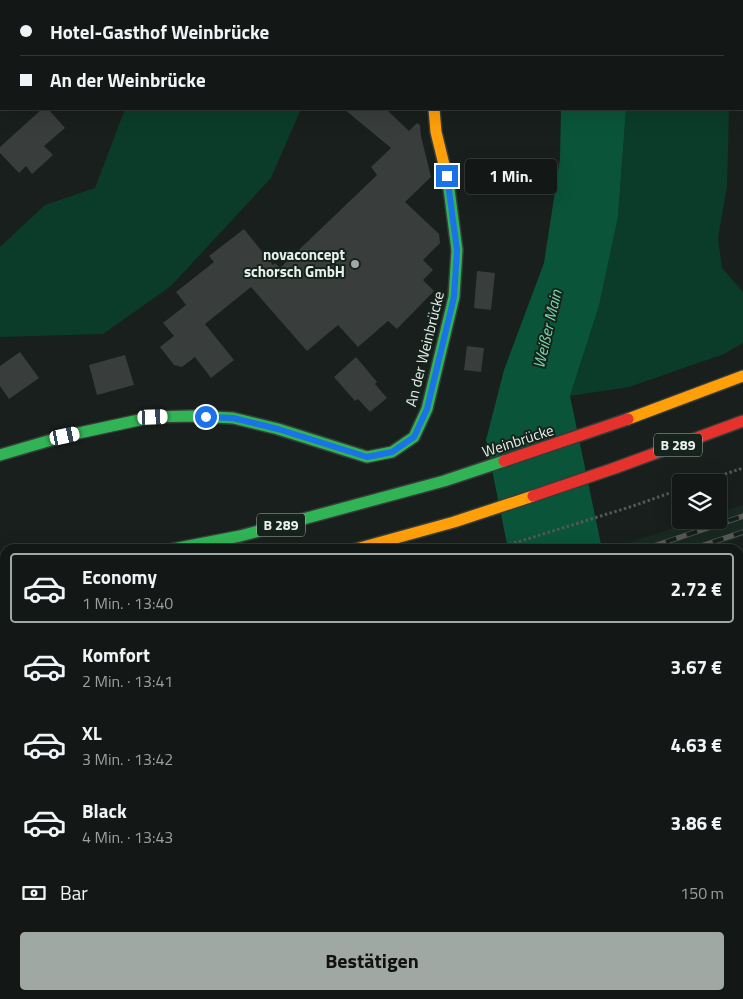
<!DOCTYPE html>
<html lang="de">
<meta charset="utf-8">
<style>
:root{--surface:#131715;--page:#1c201e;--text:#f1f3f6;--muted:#9d9fa0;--line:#323634;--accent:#a0a8a3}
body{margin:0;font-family:"Titillium Web",sans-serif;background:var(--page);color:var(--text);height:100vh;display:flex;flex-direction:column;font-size:19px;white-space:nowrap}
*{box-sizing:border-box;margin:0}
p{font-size:16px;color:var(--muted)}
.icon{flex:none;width:28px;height:28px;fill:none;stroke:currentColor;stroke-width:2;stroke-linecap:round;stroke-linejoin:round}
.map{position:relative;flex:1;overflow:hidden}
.sheet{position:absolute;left:0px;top:544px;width:744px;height:456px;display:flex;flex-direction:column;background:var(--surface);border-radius:15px 15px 0 0;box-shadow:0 5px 20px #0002,0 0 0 1px var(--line)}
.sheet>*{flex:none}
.guide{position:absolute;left:0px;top:0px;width:744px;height:110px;box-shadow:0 5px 20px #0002,0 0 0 1px var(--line);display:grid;align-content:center;height:110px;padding:0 20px;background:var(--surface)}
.tools{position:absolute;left:672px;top:474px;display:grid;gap:10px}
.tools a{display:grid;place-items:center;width:55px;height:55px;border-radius:5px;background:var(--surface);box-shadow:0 5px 20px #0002,0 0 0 1px var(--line);font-size:25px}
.end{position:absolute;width:22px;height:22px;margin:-11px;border:6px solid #1a73e8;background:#fff;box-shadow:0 0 0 2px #fff}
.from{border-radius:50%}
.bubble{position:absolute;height:35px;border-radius:5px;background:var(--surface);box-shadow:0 5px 20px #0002,0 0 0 1px var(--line);font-size:16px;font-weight:700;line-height:35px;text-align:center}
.car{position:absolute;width:15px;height:30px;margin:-15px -8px;border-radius:6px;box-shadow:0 0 4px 1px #0007;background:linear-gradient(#fff 24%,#345 0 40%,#fff 0 76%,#345 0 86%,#fff 0)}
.guide b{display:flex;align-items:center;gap:18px;height:48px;font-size:19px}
.guide b+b{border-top:1px solid var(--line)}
.guide i{width:12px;height:12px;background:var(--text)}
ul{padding:9px 0 0;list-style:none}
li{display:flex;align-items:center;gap:15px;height:70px;margin:0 10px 8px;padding:0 10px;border:2px solid transparent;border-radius:5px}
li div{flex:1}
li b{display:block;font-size:19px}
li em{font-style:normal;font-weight:700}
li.on{border-color:var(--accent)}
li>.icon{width:45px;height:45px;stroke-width:1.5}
.pay{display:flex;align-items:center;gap:12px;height:55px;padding:0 20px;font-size:19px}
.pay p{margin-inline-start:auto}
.action{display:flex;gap:10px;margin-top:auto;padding:10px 20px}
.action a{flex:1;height:58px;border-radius:5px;background:var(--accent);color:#111;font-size:20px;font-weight:700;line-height:58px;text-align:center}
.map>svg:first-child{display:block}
.built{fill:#192a22}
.green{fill:#0b3c2a}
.water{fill:#0a543a}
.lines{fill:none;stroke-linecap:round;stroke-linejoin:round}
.stream{stroke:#0a543a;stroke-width:7}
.building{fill:#393e3c}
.street-casing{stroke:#373c39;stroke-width:24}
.fast-casing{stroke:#373c39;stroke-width:14}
.slow-casing{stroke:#373c39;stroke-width:14}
.jam-casing{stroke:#373c39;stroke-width:14}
.path{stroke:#555758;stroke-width:3;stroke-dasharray:2.5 2.5;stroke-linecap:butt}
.street{stroke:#565658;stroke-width:21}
.fast{stroke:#30b455;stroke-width:11}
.slow{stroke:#ff9f0a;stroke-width:11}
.jam{stroke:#e5322d;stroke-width:11}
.rail-casing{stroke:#595a5a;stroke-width:5.5}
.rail{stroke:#16221c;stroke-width:4;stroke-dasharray:11;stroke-linecap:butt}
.route{stroke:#1a73e8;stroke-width:6}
.poi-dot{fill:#a0a8a3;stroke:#16221c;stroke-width:2}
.labels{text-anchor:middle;stroke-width:4;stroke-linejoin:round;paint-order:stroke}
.shield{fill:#16221c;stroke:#aab3ae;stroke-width:1}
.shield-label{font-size:14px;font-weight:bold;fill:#e9f1ec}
.poi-label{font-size:15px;font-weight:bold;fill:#e9f1ec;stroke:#16221c;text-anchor:end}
.street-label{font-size:15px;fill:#e9f1ec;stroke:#16221c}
.water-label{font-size:16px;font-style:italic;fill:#76d9ad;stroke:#16221c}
</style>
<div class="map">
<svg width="743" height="999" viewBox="0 0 743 999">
<rect width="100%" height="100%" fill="#191f1c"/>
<!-- built -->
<path class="built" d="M743 505V537L707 549H610L698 520H719V513Z"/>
<!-- green -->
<path class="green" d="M200 0H378L377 1H199Z
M125 109H301L271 178 171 286 103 334 0 337V247L45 205 95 188Z
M626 109H729L727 186 718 238 722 268 743 292V343L724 354 629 387 570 396 599 306 618 217Z"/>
<!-- water -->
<path class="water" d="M561 109H626L618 217 599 306 570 396 602 549H508L486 440 504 370 544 263 560 159Z
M529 995H575L573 999H528Z"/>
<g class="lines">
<!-- stream -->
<path class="stream" d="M645 1 647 0"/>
</g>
<!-- building -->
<path class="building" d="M42 109H48L65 128 44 146 53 155 32 174 26 166 19 173 0 153V147Z
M344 109H386L409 131 417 123 420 125 421 136 431 177 405 202 439 234 440 243 423 260 433 270 423 280 434 291 397 329 388 321 358 347 338 325 307 351 251 287 205 324 234 360 211 378 195 357 182 367 174 365 160 347 174 336 163 323 186 305 176 292 214 262 209 256 244 229 273 265 275 263 280 268 377 175 371 167 391 148Z
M477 271 495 273 491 310 474 308Z
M467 346 484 348 481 372 464 370Z
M20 352 39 378 9 399 0 386V366Z
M125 355 134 385 97 395 89 365Z
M356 357 377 382 375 384 387 398 370 412 358 399 355 401 334 377Z"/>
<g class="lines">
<defs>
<path id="street" d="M38 1 39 0
M430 1V0
M0 66 1 64"/>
<path id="fast" d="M0 455 65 436 153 417 192 416 233 418 278 429 367 457 392 452 414 437 427 409 454 297 457 250 448 181
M173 549 240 536 444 481 504 461
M0 608 5 607"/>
<path id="slow" d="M434 109 436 132 448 181
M628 419 743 376
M356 549 454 522 533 496"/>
<path id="jam" d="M504 461 628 419
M533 496 615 468 743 421
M0 581 5 580"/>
</defs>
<!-- street casing -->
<use href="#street" class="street-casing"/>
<!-- fast casing -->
<use href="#fast" class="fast-casing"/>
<!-- slow casing -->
<use href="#slow" class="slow-casing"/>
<!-- jam casing -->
<use href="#jam" class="jam-casing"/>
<!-- path -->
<path class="path" d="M701 482 743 468
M495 549 633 506 681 489
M739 594 743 592
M0 659H5"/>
<!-- street -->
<use href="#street" class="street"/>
<!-- fast -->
<use href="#fast" class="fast"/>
<!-- slow -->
<use href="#slow" class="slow"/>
<!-- jam -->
<use href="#jam" class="jam"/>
<defs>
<path id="rail" d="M645 549 743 516
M692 549 743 532
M0 757 5 755
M0 771 5 770"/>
</defs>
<!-- rail casing -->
<use href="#rail" class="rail-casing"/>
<!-- rail -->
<use href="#rail" class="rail"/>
</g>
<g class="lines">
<!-- route -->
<path class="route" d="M206 417 233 418 278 429 367 457 392 452 414 437 427 409 454 297 457 250 447 176"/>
</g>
<!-- markers -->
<circle class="poi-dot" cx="355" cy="264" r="5"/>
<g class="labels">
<!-- shield labels -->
<g class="shield">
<rect x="654" y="433.5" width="48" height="23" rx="4"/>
<rect x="257" y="513.5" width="48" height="23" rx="4"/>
</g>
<g class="shield-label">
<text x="678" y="450">B 289</text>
<text x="281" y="530">B 289</text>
</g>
<!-- poi labels -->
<g class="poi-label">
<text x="345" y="260">novaconcept<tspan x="345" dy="17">schorsch GmbH</tspan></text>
</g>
<!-- street labels -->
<g class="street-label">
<text transform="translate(425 349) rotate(-76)" y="5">An der Weinbrücke</text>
<text transform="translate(518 441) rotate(-18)" y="5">Weinbrücke</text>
</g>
<!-- water labels -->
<g class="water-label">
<text transform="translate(547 329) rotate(-77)" y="6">Weißer Main</text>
</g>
</g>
</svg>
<div class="tools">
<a><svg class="icon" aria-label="layers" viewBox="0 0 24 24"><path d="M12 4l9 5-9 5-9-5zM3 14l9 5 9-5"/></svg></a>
</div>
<i class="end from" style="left:206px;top:417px"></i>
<i class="end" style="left:447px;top:176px"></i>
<div class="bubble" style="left:465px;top:159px;width:92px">1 Min.</div>
<i class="car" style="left:153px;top:417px;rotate:88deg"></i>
<i class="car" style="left:65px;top:436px;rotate:78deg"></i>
<div class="guide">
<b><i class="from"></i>Hotel-Gasthof Weinbrücke</b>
<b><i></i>An der Weinbrücke</b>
</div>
<section class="sheet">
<ul>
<li class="on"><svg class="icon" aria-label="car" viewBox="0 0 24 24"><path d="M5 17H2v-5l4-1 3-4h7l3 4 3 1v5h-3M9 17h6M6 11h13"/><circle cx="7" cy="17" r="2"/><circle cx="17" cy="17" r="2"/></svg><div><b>Economy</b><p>1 Min. · 13:40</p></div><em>2.72 €</em></li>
<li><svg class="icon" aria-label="car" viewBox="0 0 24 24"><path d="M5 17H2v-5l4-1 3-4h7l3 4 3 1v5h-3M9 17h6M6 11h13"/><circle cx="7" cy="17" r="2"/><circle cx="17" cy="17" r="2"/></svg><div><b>Komfort</b><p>2 Min. · 13:41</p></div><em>3.67 €</em></li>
<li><svg class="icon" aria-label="car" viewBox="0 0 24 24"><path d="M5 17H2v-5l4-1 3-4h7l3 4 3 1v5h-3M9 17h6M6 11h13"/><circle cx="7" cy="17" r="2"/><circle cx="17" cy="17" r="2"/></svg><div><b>XL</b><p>3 Min. · 13:42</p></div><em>4.63 €</em></li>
<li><svg class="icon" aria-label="car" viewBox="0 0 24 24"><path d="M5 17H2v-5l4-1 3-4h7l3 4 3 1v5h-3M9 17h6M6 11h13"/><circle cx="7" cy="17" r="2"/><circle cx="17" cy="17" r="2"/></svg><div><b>Black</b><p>4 Min. · 13:43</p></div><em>3.86 €</em></li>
</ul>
<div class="pay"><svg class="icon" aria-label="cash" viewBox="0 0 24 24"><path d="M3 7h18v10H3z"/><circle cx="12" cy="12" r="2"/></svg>Bar<p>150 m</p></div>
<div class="action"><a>Bestätigen</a></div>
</section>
</div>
